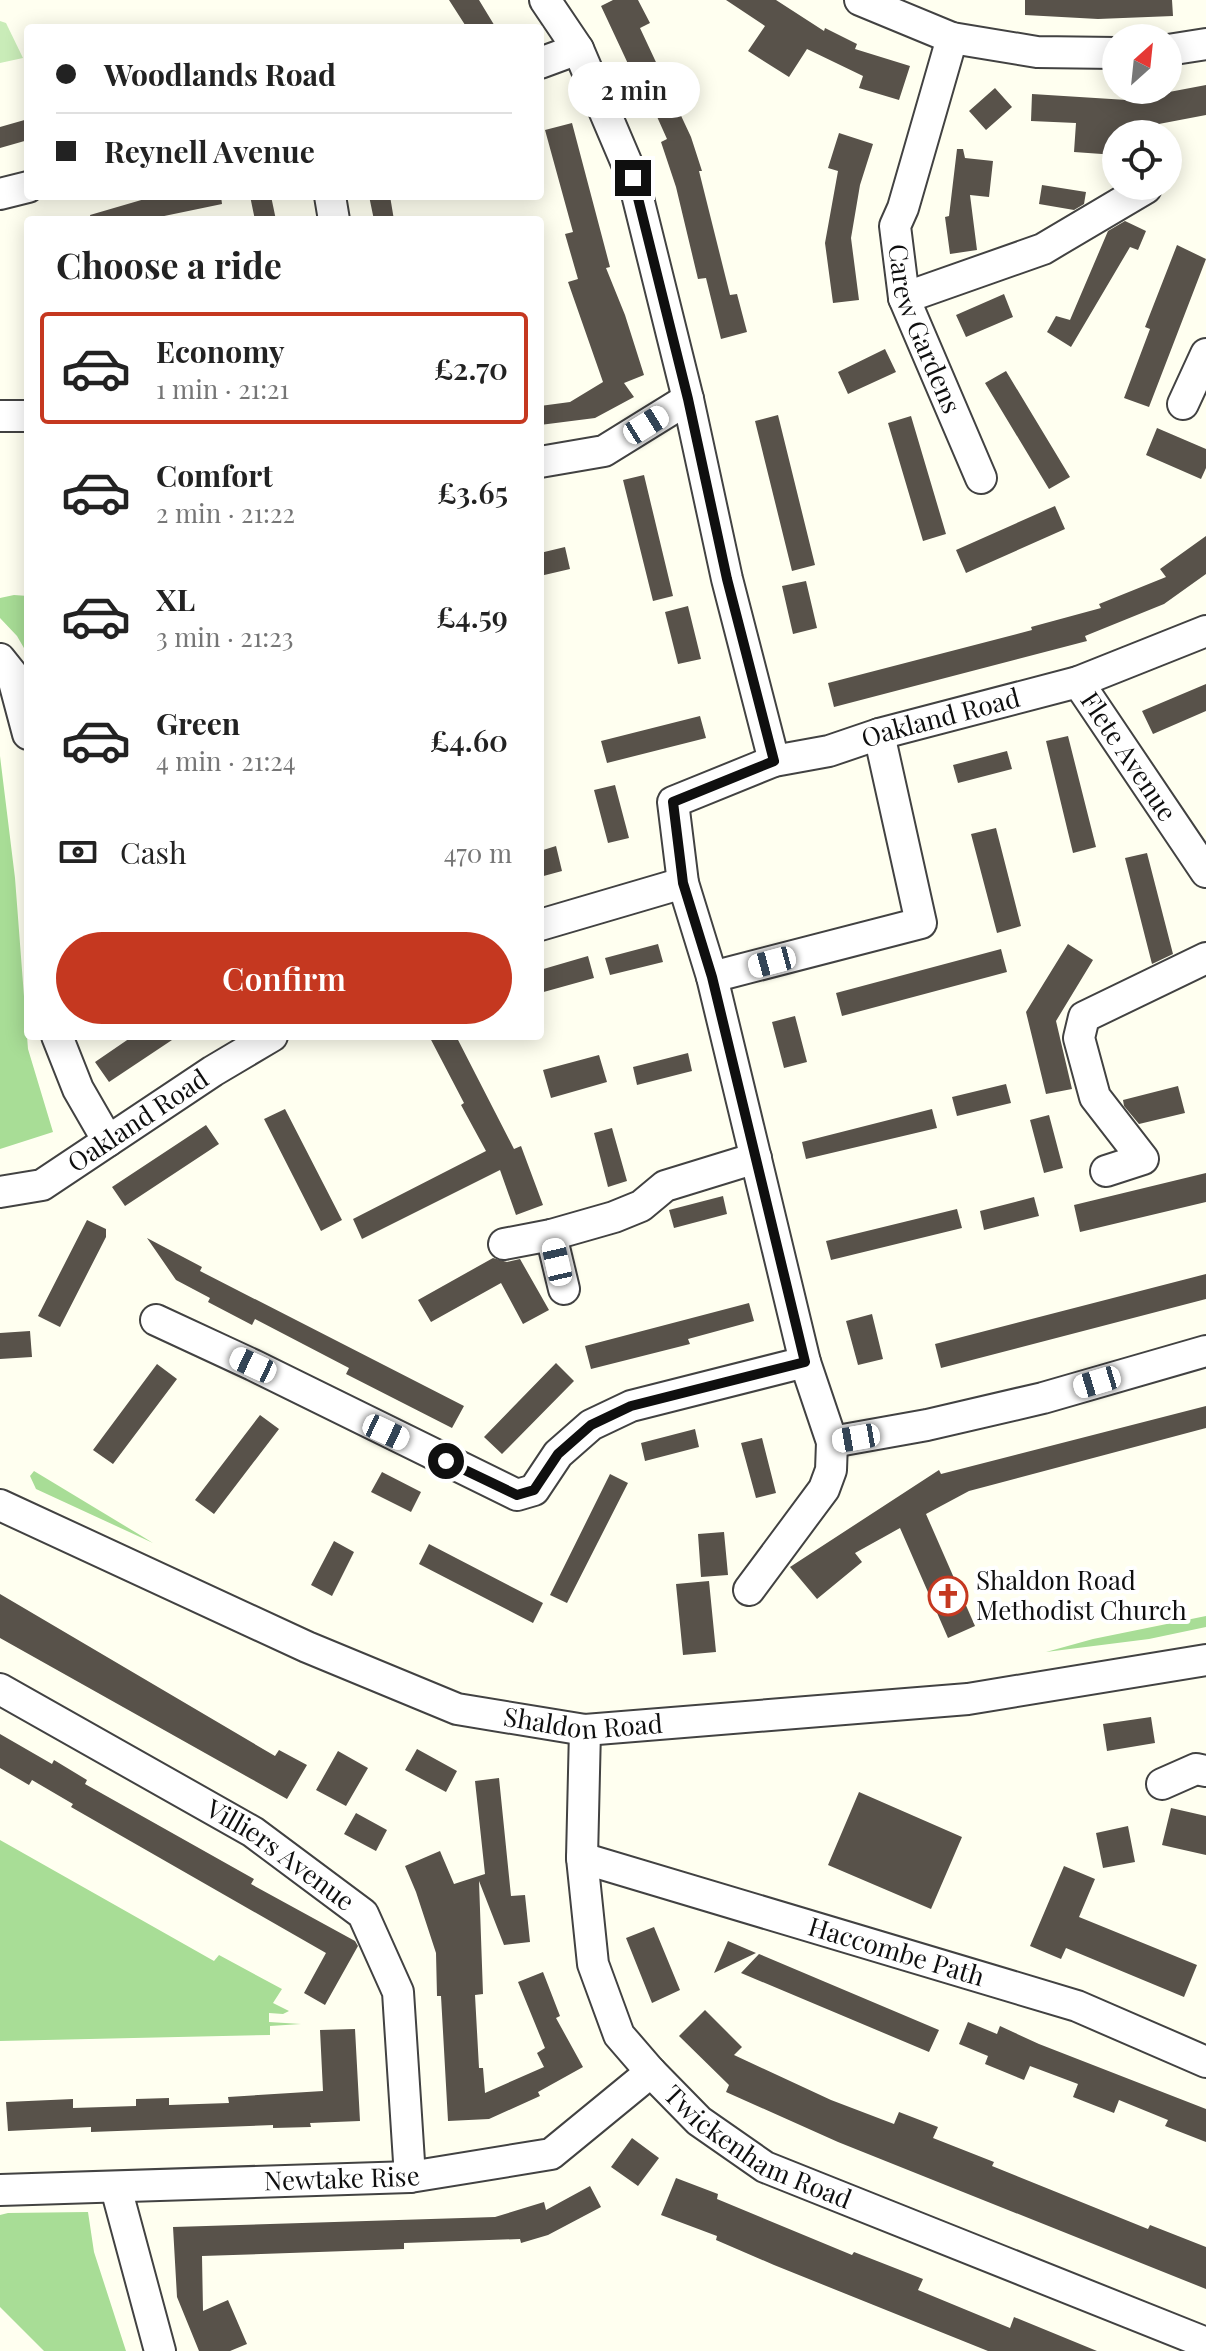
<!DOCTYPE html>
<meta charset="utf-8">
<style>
:root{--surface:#fff;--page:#f2f2f2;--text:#222;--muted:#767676;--line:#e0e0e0;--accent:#c53820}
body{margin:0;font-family:"Playfair Display",serif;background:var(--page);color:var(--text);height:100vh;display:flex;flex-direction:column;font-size:30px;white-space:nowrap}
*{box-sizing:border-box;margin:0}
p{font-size:26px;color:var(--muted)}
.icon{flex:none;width:44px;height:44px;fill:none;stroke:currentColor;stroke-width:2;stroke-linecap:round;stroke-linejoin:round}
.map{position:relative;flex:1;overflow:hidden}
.side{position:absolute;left:24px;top:216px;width:520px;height:824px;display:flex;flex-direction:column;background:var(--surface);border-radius:8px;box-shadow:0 4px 20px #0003}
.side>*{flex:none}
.top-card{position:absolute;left:24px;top:24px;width:520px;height:176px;border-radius:8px;box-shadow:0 4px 20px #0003;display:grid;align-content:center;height:176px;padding:0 32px;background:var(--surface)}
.needle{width:52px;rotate:27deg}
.tools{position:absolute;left:1102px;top:24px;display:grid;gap:16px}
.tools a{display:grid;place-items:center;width:80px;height:80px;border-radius:50%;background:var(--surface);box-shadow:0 4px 20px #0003;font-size:40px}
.end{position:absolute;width:36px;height:36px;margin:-18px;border:10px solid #0f0f0f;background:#fff;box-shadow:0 0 0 4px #fff}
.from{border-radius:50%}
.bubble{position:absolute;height:56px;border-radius:28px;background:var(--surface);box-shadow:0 4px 20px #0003;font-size:26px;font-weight:600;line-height:56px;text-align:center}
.car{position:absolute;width:24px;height:48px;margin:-24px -12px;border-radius:10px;box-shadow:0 0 6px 2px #0007;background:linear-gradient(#fff 24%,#345 0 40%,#fff 0 76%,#345 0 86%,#fff 0)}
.top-card b{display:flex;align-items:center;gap:28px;height:76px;font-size:30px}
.top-card b+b{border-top:2px solid var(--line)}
.top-card i{width:20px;height:20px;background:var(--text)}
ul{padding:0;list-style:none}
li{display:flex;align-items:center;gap:24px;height:112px;margin:0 16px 12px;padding:0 16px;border:4px solid transparent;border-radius:8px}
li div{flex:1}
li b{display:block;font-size:30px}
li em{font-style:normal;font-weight:600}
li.selected{border-color:var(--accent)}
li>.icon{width:72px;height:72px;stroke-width:1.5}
h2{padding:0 32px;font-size:36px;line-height:96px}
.pay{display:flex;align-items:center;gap:20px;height:88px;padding:0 32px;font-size:30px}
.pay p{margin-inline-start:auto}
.primary-button{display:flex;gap:16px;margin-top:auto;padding:16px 32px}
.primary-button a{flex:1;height:92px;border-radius:48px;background:var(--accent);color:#fff;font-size:32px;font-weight:600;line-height:92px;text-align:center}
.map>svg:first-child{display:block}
.green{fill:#c9ecb8}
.forest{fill:#a8dd96}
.building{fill:#58524a}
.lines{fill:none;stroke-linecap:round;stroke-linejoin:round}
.minor-casing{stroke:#424242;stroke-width:34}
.minor{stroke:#fff;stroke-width:30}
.route{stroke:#0f0f0f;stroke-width:10}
.labels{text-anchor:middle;stroke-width:8;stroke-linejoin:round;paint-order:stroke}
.street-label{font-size:26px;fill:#0f0f0f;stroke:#fff}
.poi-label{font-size:26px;fill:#0f0f0f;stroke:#fff;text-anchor:start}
</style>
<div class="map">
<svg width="1206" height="2351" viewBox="0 0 1206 2351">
<rect width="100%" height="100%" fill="#fffff0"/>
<!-- green -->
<path class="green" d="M0 21 6 23 23 58 0 63Z"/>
<!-- forest -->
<path class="forest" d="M14 595 28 596V655L17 636 0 618V598Z
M0 756 15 878 28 1049 53 1132 0 1149Z
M34 1471 140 1535 153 1543 36 1489 30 1476Z
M1206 1616V1627L1149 1639 1046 1652 1093 1639Z
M0 1840 214 1961 219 1955 282 1989 273 2003 289 2011 283 2014 269 2013V2022L301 2024 270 2026V2035L0 2041Z
M88 2212 94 2252 126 2351H44L0 2307V2215L8 2213Z"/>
<!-- building -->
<path class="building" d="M449 0H479L496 28H467Z
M613 0H638L650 23 640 28 691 137 702 171H699L730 295 737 294 747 332 721 339 706 278 698 279 676 187 661 142 667 139 641 81 637 83 601 6Z
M726 0H776L824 31 825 28 857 44 855 49 910 66 899 100 859 88 863 76 807 49 789 77 748 51 765 26Z
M1025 0H1172L1173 16 1098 19 1025 15Z
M1206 85V115L1122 131V134H1116V155L1074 152 1076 123 1031 121 1032 94 1127 100Z
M995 88 1012 107 986 130 969 111Z
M28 119V140L0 148V127Z
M572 123 610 267 606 268 625 315 644 375 624 383 634 397 595 418 540 425V406L570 402 603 382 568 282 578 279 565 234 573 232 545 130Z
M839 133 873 144 860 185 851 238 859 300 833 303 825 243 838 171 828 168Z
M957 149H963L965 158 993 161 989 197 970 195 977 250 950 254 945 217 949 216Z
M1042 185 1086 192 1084 204 1074 210 1039 204Z
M155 196H221L222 204 145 220H91L90 215Z
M250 196H271L276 220H255Z
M369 196H390L394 220H374Z
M1125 221 1146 231 1138 250 1130 247 1071 347 1047 332 1056 316 1070 320 1108 231Z
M1177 245 1206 259 1149 407 1124 398 1150 329 1145 327Z
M1004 294 1013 317 966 337 956 315Z
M885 349 896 372 848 394 838 372Z
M1006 371 1070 477 1049 489 985 383Z
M778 415 815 565 792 571 755 421Z
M911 416 946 534 923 541 888 423Z
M1157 428 1206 449V468L1201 479 1146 455Z
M644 475 673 596 653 601 623 480Z
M1055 506 1065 529 966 573 956 550Z
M1206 536V574L1164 604 1085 636 1087 641 834 707 828 683 1032 630 1031 627 1101 608 1099 604 1166 577 1160 569Z
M565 547 570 569 540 576V553Z
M806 581 817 628 793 634 782 586Z
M688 606 701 659 678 664 665 612Z
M1206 684V711L1153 734 1142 711Z
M700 716 706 738 607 763 601 741Z
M1068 736 1096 847 1073 853 1046 741Z
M1007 751 1012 769 958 783 953 765Z
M615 785 629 838 608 843 594 790Z
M996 828 1021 926 997 933 971 834Z
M556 846 562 871 540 877V851Z
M1147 853 1173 954 1152 964 1125 858Z
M658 944 663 962 610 975 605 958Z
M1068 944 1093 960 1056 1021 1072 1089 1046 1094 1026 1012Z
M1001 949 1007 972 842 1016 836 993Z
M588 956 594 978 540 993V970Z
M795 1016 807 1062 784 1068 772 1022Z
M133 1036H178L109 1082 95 1062Z
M429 1036H456L514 1149 521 1146 543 1205 516 1215 500 1170 362 1239 353 1219 486 1151 461 1105 464 1103Z
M688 1053 692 1071 637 1085 633 1067Z
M599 1055 607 1082 551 1098 543 1070Z
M1006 1084 1011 1103 957 1116 952 1097Z
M1178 1086 1185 1113 1139 1124 1124 1106 1123 1100Z
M285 1109 342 1220 321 1231 264 1119Z
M932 1109 937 1128 806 1159 802 1142Z
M1049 1115 1063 1168 1044 1173 1030 1120Z
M206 1125 219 1144 125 1206 112 1187Z
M612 1128 627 1181 608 1187 594 1133Z
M1206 1173V1202L1080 1232 1074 1205Z
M723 1196 727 1214 674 1228 669 1210Z
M1034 1197 1039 1216 984 1230 980 1211Z
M957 1209 962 1228 831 1260 826 1241Z
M87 1220 106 1229V1237L60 1327 38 1316Z
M147 1238 202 1267 200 1271 464 1406 452 1428 346 1374 349 1368 255 1319 252 1325 208 1302 210 1298 176 1280Z
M493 1258 507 1262 520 1259 549 1310 523 1324 501 1283 431 1322 418 1300Z
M1206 1274V1299L941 1368 935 1344Z
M749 1303 754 1321 688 1339 690 1344 591 1369 585 1346Z
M872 1314 883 1359 858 1365 846 1321Z
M30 1331 32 1357 0 1359V1333Z
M556 1363 574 1381 502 1454 484 1437Z
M157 1364 177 1379 113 1464 93 1450Z
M1206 1406V1428L969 1491 926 1514 975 1626 948 1638 900 1528 855 1553 862 1562 817 1599 790 1567 939 1470 941 1474Z
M260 1415 279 1429 214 1514 195 1500Z
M695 1429 699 1447 645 1461 641 1443Z
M762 1438 776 1493 756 1498 741 1443Z
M382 1472 421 1492 411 1512 371 1492Z
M610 1474 628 1483 567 1603 550 1595Z
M724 1532 728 1575 701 1577 698 1534Z
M334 1541 354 1552 332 1596 311 1585Z
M429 1544 543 1603 533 1623 419 1564Z
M709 1581 716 1652 683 1655 676 1584Z
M0 1594 275 1756 279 1750 307 1765 287 1799 0 1638Z
M1151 1717 1155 1743 1107 1751 1103 1724Z
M0 1734 52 1764 54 1760 87 1780 85 1784 254 1879 251 1884 355 1941 358 1946 325 2005 304 1993 326 1953 71 1807 73 1804 32 1780 29 1785 0 1768Z
M417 1749 457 1771 446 1792 405 1770Z
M338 1751 368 1768 346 1806 316 1790Z
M499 1778 511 1896 525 1895 530 1942 504 1945 479 1881 483 1994 475 1995 479 2068H483L485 2093 544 2067 537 2053 545 2048 518 1982 543 1972 560 2016 556 2018 583 2067 538 2092 540 2096 489 2119 448 2121 441 1996H437L436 1953 416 1892 405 1866 440 1851 454 1884 485 1874 475 1781Z
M859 1792 962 1837 931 1909 828 1865Z
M1171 1808 1206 1816V1855L1162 1845Z
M356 1813 387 1830 376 1851 344 1834Z
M1128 1826 1135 1862 1103 1868 1096 1833Z
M1064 1866 1095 1879 1079 1917 1197 1965 1184 1997 1066 1948 1061 1959 1030 1946Z
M654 1927 680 1990 652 2003 626 1938Z
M728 1941 756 1953 714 1973Z
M759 1954 939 2030 929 2052 741 1973Z
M705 2010 742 2047 734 2055 831 2100 894 2124 899 2112 938 2127 933 2138 994 2162 992 2166 1148 2229 1150 2225 1206 2247V2289L838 2142 726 2092 729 2085 679 2036Z
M968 2022 997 2034 1000 2026 1039 2044 1206 2109V2142L1165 2126 1168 2120 1119 2100 1114 2113 1073 2097 1078 2084 1030 2066 1024 2080 985 2064 988 2056 959 2044Z
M355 2029 360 2121 310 2123 311 2127 273 2128V2125L91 2132V2127L8 2131 6 2102 73 2099V2108L136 2106V2099L169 2098V2105L229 2103 228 2097 323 2091 320 2030Z
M632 2138 659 2158 638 2186 611 2167Z
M676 2178 718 2194 717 2199 852 2255 854 2252 923 2279 918 2290 1010 2328 1014 2317 1097 2351H988L774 2265 716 2240 717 2236 661 2215Z
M590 2186 601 2207 548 2235 521 2243 520 2239 404 2243V2249L202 2256 203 2311 228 2300 247 2344 230 2351H199L177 2297 173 2227 495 2217 544 2202 546 2210Z"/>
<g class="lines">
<defs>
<g id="minor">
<path d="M545 0 578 49 633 178 688 399 727 579 774 761"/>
<path d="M860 0 952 38 1037 52 1116 53"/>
<path id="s1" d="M952 38 903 208 895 226 904 298 981 478"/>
<path d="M1168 50 1206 44"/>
<path d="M540 63 578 49"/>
<path d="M0 194 28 187"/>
<path d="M330 196 334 220"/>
<path d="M904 298 1043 249 1146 188"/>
<path d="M1183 404 1206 354"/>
<path d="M0 416H28"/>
<path d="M540 462 604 451 688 399"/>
<path d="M0 659 12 674 28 734"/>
<path id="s2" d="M1078 682 1206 872"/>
<path d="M540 925 683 883"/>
<path d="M712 977 921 923 879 734"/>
<path d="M57 1036 78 1089 108 1141"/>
<path d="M1106 1171 1143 1159 1095 1097 1079 1038 1084 1017 1206 958"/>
<path id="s3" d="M0 1192 42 1185 213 1071 272 1036"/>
<path d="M551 1235 564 1289"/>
<path d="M504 1244 551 1235 614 1217 641 1206 665 1186 756 1158"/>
<path d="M156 1320 253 1365 517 1495 534 1490 558 1454 591 1425 631 1406 805 1362"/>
<path d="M832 1442 927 1425 1043 1398 1206 1351"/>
<path id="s4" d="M0 1505 307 1647 457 1709 585 1730 968 1699 1206 1660"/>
<path id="s5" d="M749 1590 824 1489 831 1470 832 1442 805 1362 712 977 683 883 673 802 774 761 829 751 879 734 1078 682 1206 631"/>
<path id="s6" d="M0 1689 253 1832 363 1914 398 1992 410 2177"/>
<path id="s7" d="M585 1730 582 1858 593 1964 619 2035 651 2072 699 2121 765 2167 1206 2343"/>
<path d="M1162 1784 1196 1769 1206 1771"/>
<path id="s8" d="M582 1858 1077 2006 1206 2062"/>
<path d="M116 2188 160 2351"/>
<path id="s9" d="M0 2190 410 2177 551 2154 651 2072"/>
</g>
</defs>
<!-- minor casing -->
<use href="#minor" class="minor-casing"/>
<!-- minor -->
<use href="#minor" class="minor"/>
</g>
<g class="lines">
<!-- route -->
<path class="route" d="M446 1461 517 1495 534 1490 558 1454 591 1425 631 1406 805 1362 712 977 683 883 673 802 774 761 727 579 688 399 633 178"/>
</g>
<!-- icons -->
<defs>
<symbol id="church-ring" viewBox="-11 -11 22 22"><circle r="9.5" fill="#fff" stroke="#c53820" stroke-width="1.5"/><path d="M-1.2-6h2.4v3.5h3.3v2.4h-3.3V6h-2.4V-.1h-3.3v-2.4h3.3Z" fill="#c53820"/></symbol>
</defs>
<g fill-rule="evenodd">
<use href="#church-ring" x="926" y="1574" width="44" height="44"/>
</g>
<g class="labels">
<!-- street labels -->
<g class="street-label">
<text dy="9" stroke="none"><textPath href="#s1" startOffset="304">Carew Gardens</textPath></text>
<text dy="9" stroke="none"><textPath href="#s5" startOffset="1116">Oakland Road</textPath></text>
<text dy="9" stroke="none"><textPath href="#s2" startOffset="90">Flete Avenue</textPath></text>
<text dy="9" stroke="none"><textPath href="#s3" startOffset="158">Oakland Road</textPath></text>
<text dy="9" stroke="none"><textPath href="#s4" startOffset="628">Shaldon Road</textPath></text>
<text dy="9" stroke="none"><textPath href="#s6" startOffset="326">Villiers Avenue</textPath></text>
<text dy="9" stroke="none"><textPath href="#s8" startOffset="328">Haccombe Path</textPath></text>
<text dy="9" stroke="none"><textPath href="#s7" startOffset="492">Twickenham Road</textPath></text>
<text dy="9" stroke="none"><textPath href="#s9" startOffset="342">Newtake Rise</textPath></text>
</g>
<!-- poi labels -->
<g class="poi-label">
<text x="976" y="1590">Shaldon Road<tspan x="976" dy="30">Methodist Church</tspan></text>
</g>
</g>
</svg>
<div class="tools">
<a><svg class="needle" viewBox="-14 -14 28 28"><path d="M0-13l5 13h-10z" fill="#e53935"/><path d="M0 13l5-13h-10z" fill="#767676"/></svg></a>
<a><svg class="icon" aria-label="locate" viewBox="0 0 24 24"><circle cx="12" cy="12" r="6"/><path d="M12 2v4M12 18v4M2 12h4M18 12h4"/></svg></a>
</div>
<i class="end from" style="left:446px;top:1461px"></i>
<i class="end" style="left:633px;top:178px"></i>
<div class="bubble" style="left:568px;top:62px;width:132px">2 min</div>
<i class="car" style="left:646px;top:425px;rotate:58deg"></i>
<i class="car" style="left:772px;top:962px;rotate:255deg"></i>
<i class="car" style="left:557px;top:1262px;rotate:347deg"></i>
<i class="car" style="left:253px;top:1365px;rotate:295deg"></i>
<i class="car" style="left:1097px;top:1382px;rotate:253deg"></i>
<i class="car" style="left:386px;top:1432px;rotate:115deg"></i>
<i class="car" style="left:856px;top:1438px;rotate:260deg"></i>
<div class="top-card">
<b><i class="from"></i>Woodlands Road</b>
<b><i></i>Reynell Avenue</b>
</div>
<section class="side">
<h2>Choose a ride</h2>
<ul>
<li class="selected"><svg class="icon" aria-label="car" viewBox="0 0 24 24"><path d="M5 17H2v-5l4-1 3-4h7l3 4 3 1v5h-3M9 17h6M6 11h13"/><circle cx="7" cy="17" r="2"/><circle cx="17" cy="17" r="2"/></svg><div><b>Economy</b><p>1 min · 21:21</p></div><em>£2.70</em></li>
<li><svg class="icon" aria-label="car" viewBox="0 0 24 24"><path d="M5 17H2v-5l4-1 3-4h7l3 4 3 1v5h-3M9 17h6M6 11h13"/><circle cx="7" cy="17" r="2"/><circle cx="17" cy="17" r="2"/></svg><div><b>Comfort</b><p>2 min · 21:22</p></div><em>£3.65</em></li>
<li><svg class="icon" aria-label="car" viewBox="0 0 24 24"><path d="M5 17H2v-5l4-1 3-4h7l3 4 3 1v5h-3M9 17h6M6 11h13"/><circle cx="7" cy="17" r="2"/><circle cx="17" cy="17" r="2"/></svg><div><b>XL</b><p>3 min · 21:23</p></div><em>£4.59</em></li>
<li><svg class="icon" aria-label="car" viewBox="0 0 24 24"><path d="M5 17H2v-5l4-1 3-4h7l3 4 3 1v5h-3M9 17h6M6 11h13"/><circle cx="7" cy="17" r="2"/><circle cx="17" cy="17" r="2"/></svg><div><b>Green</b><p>4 min · 21:24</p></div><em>£4.60</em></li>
</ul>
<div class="pay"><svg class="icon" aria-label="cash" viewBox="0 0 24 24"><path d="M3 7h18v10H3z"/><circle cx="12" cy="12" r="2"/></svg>Cash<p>470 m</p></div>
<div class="primary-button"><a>Confirm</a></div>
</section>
</div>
